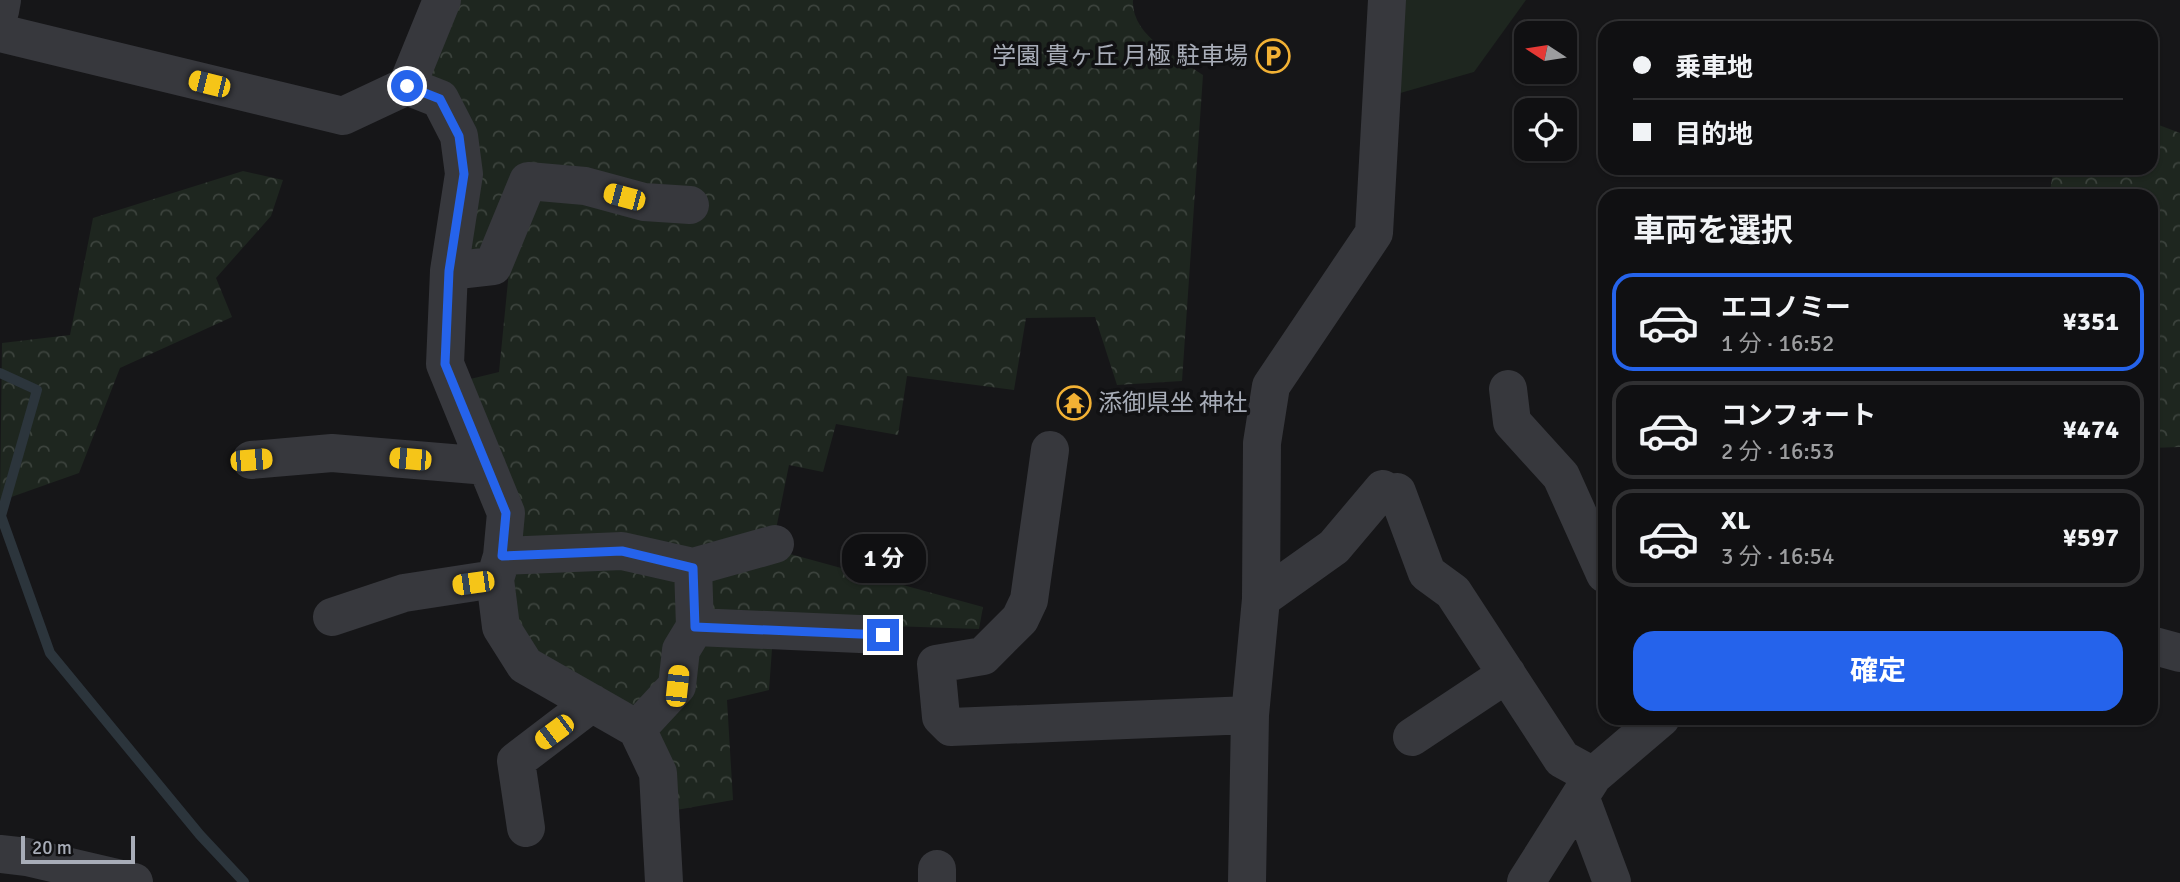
<!DOCTYPE html>
<html lang="ja">
<meta charset="utf-8">
<style>
:root{--surface:#101012;--page:#19191b;--text:#f1f3f6;--muted:#9c9d9f;--line:#303032;--accent:#2563eb}
body{margin:0;font-family:Signika,"Noto Sans JP",sans-serif;background:var(--page);color:var(--text);height:100vh;display:flex;flex-direction:column;font-size:26px;white-space:nowrap}
*{box-sizing:border-box;margin:0}
p{font-size:23px;color:var(--muted)}
.icon{flex:none;width:38px;height:38px;fill:none;stroke:currentColor;stroke-width:2;stroke-linecap:round;stroke-linejoin:round}
.map{position:relative;flex:1;overflow:hidden}
.panel{position:absolute;left:1598px;top:189px;width:560px;height:536px;display:flex;flex-direction:column;background:var(--surface);border-radius:21px;box-shadow:0 2px 5px #0004,0 0 0 2px var(--line)}
.panel>*{flex:none}
.hud{position:absolute;left:1598px;top:21px;width:560px;height:154px;border-radius:21px;box-shadow:0 2px 5px #0004,0 0 0 2px var(--line);display:grid;align-content:center;height:154px;padding:0 35px;background:var(--surface)}
.needle{width:46px;rotate:282deg}
.controls{position:absolute;left:1514px;top:21px;display:grid;gap:14px}
.controls a{display:grid;place-items:center;width:63px;height:63px;border-radius:14px;background:var(--surface);box-shadow:0 2px 5px #0004,0 0 0 2px var(--line);font-size:35px}
.scale{position:absolute;left:21px;bottom:18px;width:114px;box-sizing:border-box;padding-left:7px;border:4px solid #a8adb8;border-top:0;font-size:19px;line-height:24px;white-space:nowrap;color:#a8adb8;-webkit-text-stroke:5px #111113;paint-order:stroke}
.end{position:absolute;width:32px;height:32px;margin:-16px;border:9px solid #2563eb;background:#fff;box-shadow:0 0 0 4px #fff}
.from{border-radius:50%}
.bubble{position:absolute;height:49px;border-radius:21px;background:var(--surface);box-shadow:0 2px 5px #0004,0 0 0 2px var(--line);font-size:23px;font-weight:700;line-height:49px;text-align:center}
.car{position:absolute;width:21px;height:42px;margin:-21px -10px;border-radius:9px;box-shadow:0 0 5px 2px #0007;background:linear-gradient(#f5c518 24%,#345 0 40%,#f5c518 0 76%,#345 0 86%,#f5c518 0)}
.hud b{display:flex;align-items:center;gap:24px;height:66px;font-size:26px}
.hud b+b{border-top:2px solid var(--line)}
.hud i{width:18px;height:18px;background:var(--text)}
ul{padding:0;list-style:none}
li{display:flex;align-items:center;gap:21px;height:98px;margin:0 14px 10px;padding:0 21px;border:4px solid var(--line);border-radius:21px}
li div{flex:1}
li b{display:block;font-size:26px}
li em{font-style:normal;font-weight:700}
li.active{border-color:var(--accent)}
li>.icon{width:63px;height:63px;stroke-width:1.5}
h2{padding:0 35px;font-size:32px;line-height:84px}
.cta{display:flex;gap:14px;margin-top:auto;padding:14px 35px}
.cta a{flex:1;height:80px;border-radius:21px;background:var(--accent);color:#fff;font-size:28px;font-weight:700;line-height:80px;text-align:center}
.map>svg:first-child{display:block}
.forest{fill:url(#forest-crowns)}
.green{fill:#1e261f}
.lines{fill:none;stroke-linecap:round;stroke-linejoin:round}
.stream{stroke:#2c353c;stroke-width:10}
.minor{stroke:#37383d;stroke-width:38}
.route{stroke:#2563eb;stroke-width:9}
.labels{text-anchor:middle;stroke-width:7;stroke-linejoin:round;paint-order:stroke}
.poi-label{font-size:24px;fill:#a8adb8;stroke:#111113;text-anchor:end}
</style>
<div class="map">
<svg width="2180" height="882" viewBox="0 0 2180 882">
<defs>
<pattern id="forest-crowns" width="20" height="18" patternUnits="userSpaceOnUse" patternTransform="scale(1.75)"><rect width="20" height="18" fill="#1e261f"/><path d="M2 6a3 3 0 1 1 6 0M12 15a3 3 0 1 1 6 0" fill="none" stroke="#3c433d"/></pattern>
</defs>
<rect width="100%" height="100%" fill="#161618"/>
<!-- forest -->
<path class="forest" d="M452 0H1133C1131 36 1177 57 1203 75L1182 381 1117 385 1095 317 1026 318 1014 390 907 376 898 435 836 424 823 472 789 465 772 549 983 607 979 629 774 622 769 690 727 700 733 800 665 812V770L522 643 462 381 499 372 511 251 461 257 472 176 420 77Z
M2151 122 2180 133V447L2151 448V196H2049L2054 168H2151Z
M243 171 283 180 271 216 216 278 232 317 120 368 79 473 0 501 2 343 70 335 93 218Z"/>
<!-- green -->
<path class="green" d="M1399 0H1526L1474 72 1390 96Z"/>
<g class="lines">
<!-- stream -->
<path class="stream" d="M0 373 37 390 1 516 50 653 200 835 244 882"/>
<!-- minor -->
<path class="minor" d="M0 11 2 0
M0 33 343 116 407 86 442 0
M407 86 440 99 459 136 464 174 449 271 445 364 506 513 502 556 495 579 501 627 525 665 637 729 658 773 664 882
M449 271 493 266 528 181 585 186 644 202 690 205
M1508 389 1512 422 1561 476 1605 574
M1050 450 1029 600 1020 619 983 656 936 664 941 717 951 727 1250 715
M251 460 332 453 487 466
M1397 492 1427 573 1453 592 1562 759 1593 776
M502 556 622 551 693 567 695 627 681 650 677 686 637 729
M693 567 775 544
M1261 599 1334 547 1383 489
M332 617 404 593 495 579
M695 627 883 635
M2151 645 2180 653
M1412 737 1507 674
M1581 799 1612 882
M526 828 516 761 592 703
M0 854 27 857 134 882
M937 869V882
M1247 882 1250 715 1261 599 1262 443 1271 386 1374 233 1387 0
M1526 882 1593 776 1661 718"/>
</g>
<g class="lines">
<!-- route -->
<path class="route" d="M407 86 440 99 459 136 464 174 449 271 445 364 506 513 502 556 622 551 693 568 695 627 883 635"/>
</g>
<!-- icons -->
<defs>
<symbol id="parking-ring" viewBox="-11 -11 22 22"><circle r="9.5" fill="#111113" stroke="#f2b134" stroke-width="1.5"/><path d="M-3.5-5.5H1a3.5 3.5 0 0 1 0 7H-1V5.5H-3.5ZM-1-3.4V-.6H.8a1.4 1.4 0 0 0 0-2.8Z" fill="#f2b134"/></symbol>
<symbol id="temple-ring" viewBox="-11 -11 22 22"><circle r="9.5" fill="#111113" stroke="#f2b134" stroke-width="1.5"/><path d="M0-6L5-2H3V0L6.5 2.5H4V6H1.5V3h-3V6H-4V2.5H-6.5L-3 0V-2H-5Z" fill="#f2b134"/></symbol>
</defs>
<g fill-rule="evenodd">
<use href="#parking-ring" x="1254" y="37" width="38" height="38"/>
<use href="#temple-ring" x="1055" y="384" width="38" height="38"/>
</g>
<g class="labels">
<!-- poi labels -->
<g class="poi-label">
<text x="1248" y="64">学園 貴ヶ丘 月極 駐車場</text>
<text x="1098" y="411" text-anchor="start">添御県坐 神社</text>
</g>
</g>
</svg>
<div class="controls">
<a><svg class="needle" viewBox="-14 -14 28 28"><path d="M0-13l5 13h-10z" fill="#e53935"/><path d="M0 13l5-13h-10z" fill="#9c9d9f"/></svg></a>
<a><svg class="icon" aria-label="locate" viewBox="0 0 24 24"><circle cx="12" cy="12" r="6"/><path d="M12 2v4M12 18v4M2 12h4M18 12h4"/></svg></a>
</div>
<div class="scale">20 m</div>
<i class="end from" style="left:407px;top:86px"></i>
<i class="end" style="left:883px;top:635px"></i>
<div class="bubble" style="left:842px;top:534px;width:84px">1 分</div>
<i class="car" style="left:209px;top:84px;rotate:284deg"></i>
<i class="car" style="left:624px;top:197px;rotate:285deg"></i>
<i class="car" style="left:410px;top:459px;rotate:275deg"></i>
<i class="car" style="left:251px;top:460px;rotate:85deg"></i>
<i class="car" style="left:473px;top:583px;rotate:262deg"></i>
<i class="car" style="left:677px;top:686px;rotate:6deg"></i>
<i class="car" style="left:554px;top:732px;rotate:233deg"></i>
<div class="hud">
<b><i class="from"></i>乗車地</b>
<b><i></i>目的地</b>
</div>
<section class="panel">
<h2>車両を選択</h2>
<ul>
<li class="active"><svg class="icon" aria-label="car" viewBox="0 0 24 24"><path d="M5 17H2v-5l4-1 3-4h7l3 4 3 1v5h-3M9 17h6M6 11h13"/><circle cx="7" cy="17" r="2"/><circle cx="17" cy="17" r="2"/></svg><div><b>エコノミー</b><p>1 分 · 16:52</p></div><em>¥351</em></li>
<li><svg class="icon" aria-label="car" viewBox="0 0 24 24"><path d="M5 17H2v-5l4-1 3-4h7l3 4 3 1v5h-3M9 17h6M6 11h13"/><circle cx="7" cy="17" r="2"/><circle cx="17" cy="17" r="2"/></svg><div><b>コンフォート</b><p>2 分 · 16:53</p></div><em>¥474</em></li>
<li><svg class="icon" aria-label="car" viewBox="0 0 24 24"><path d="M5 17H2v-5l4-1 3-4h7l3 4 3 1v5h-3M9 17h6M6 11h13"/><circle cx="7" cy="17" r="2"/><circle cx="17" cy="17" r="2"/></svg><div><b>XL</b><p>3 分 · 16:54</p></div><em>¥597</em></li>
</ul>
<div class="cta"><a>確定</a></div>
</section>
</div>
